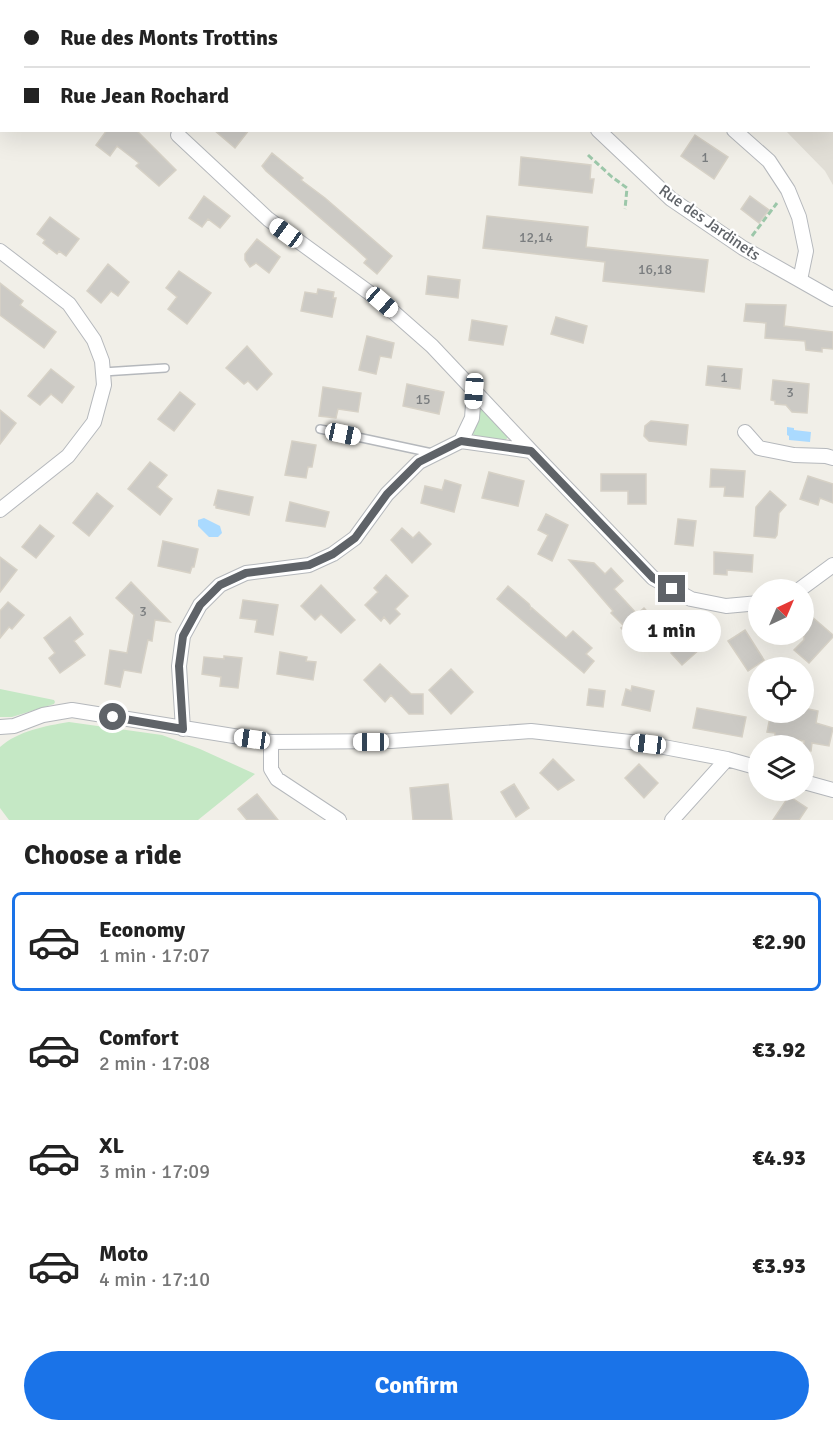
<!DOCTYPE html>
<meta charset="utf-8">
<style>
:root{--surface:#fff;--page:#f6f6f6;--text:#222;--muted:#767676;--line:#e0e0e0;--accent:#1a73e8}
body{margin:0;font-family:Signika,sans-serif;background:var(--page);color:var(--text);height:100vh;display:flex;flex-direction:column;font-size:22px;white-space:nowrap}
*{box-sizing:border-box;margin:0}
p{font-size:20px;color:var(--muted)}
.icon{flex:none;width:33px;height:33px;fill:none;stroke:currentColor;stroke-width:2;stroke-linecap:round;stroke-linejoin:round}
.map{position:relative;height:820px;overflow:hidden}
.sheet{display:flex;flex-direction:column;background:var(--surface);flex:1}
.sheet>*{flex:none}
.hud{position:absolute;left:0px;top:0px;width:834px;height:132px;box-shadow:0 6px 24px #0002;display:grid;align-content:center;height:132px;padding:0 24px;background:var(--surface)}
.needle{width:39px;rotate:44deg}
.controls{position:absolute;left:748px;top:579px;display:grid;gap:12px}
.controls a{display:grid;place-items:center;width:66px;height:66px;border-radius:50%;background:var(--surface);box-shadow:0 6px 24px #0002;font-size:30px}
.end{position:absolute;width:27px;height:27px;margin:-14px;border:8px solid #5f6368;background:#fff;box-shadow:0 0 0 3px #fff}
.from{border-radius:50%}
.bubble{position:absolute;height:42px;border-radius:21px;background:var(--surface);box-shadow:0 6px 24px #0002;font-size:20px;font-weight:700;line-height:42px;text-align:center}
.car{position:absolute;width:18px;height:36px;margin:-18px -9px;border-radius:8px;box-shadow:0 0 4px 2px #0007;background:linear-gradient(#fff 24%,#345 0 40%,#fff 0 76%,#345 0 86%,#fff 0)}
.hud b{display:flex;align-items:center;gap:21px;height:57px;font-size:22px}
.hud b+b{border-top:2px solid var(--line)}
.hud i{width:15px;height:15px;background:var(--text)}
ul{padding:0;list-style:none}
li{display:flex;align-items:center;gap:18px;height:99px;margin:0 12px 9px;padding:0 12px;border:3px solid transparent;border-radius:9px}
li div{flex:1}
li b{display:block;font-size:22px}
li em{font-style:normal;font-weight:700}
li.on{border-color:var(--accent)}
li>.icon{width:54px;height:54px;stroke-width:1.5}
h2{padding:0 24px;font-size:27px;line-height:72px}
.primary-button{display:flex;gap:12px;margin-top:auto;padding:12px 24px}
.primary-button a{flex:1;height:69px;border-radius:36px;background:var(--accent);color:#fff;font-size:24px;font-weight:700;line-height:69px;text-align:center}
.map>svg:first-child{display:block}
.education{fill:#e1ded6}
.green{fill:#c5e8c5}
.water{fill:#aadaff}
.building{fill:#cccac5;stroke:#d6d1c6;stroke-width:1.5}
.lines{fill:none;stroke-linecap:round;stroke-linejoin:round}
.service-casing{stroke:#b5b8bc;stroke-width:10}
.minor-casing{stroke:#b5b8bc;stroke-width:16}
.path{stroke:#9cc7a9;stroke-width:3;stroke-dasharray:6 3;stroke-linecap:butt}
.service{stroke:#fff;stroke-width:7}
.minor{stroke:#fff;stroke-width:14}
.route{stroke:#5f6368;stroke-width:8}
.labels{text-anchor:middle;stroke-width:4.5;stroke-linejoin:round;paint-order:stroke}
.number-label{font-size:14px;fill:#7a7d7f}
.street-label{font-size:16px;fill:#5f6368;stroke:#fff}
</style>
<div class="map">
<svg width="833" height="820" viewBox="0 0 833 820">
<rect width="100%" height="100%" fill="#f1efe8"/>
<!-- education -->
<path class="education" d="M833 25V185L825 171 786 131 832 130Z"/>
<!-- green -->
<path class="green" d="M482 410 485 411 508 437 505 441 474 437 472 430 479 411Z
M0 689 54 700 55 702 54 704 12 717H0Z
M69 722 162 735 200 749 255 774 198 820H9L0 808V747C18 731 45 726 69 722Z"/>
<!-- water -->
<path class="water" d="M787 427 794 428V430L811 432 810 442 789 440V436L787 435Z
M204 518 220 526 222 533 218 537H209L198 526V520Z"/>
<!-- building -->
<path class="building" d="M107 130H136L176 170 159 186 136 166 139 163 117 146 110 156 96 145Z
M214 130H249L235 148Z
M695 135 728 157 714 179 681 156Z
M272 153 303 178 301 180 325 198 392 256 377 274 364 263 367 259 355 248 266 171 262 166Z
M521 157 591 165 590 179H594L592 193 519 185Z
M204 196 230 216 220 228 208 219 202 227 189 218Z
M750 196 769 210 759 223 741 209Z
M487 216 588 227 586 247 708 260 704 292 603 281 605 262 483 248Z
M50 217 79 239 66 256 59 251 57 254 43 243 45 240 37 234Z
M257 239 280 257 269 273 256 263 250 267 245 260V254Z
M108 264 129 282 118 296 111 291 101 303 87 291Z
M179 271 211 293 187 324 168 309 177 297 166 288Z
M428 276 460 280 458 298 426 294Z
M0 283 23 301 20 305 56 332 44 348 0 315Z
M318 289 334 292 333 298H336L332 317 301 311 305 292 317 294Z
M746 304 786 305 784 326 833 332V349L822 348V352L806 350 805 341 765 338 766 323 744 321Z
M556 317 587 326 583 343 551 334Z
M472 320 507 326 503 345 469 340Z
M367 336 394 343 391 358 380 356 376 374 359 370Z
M247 346 272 374 257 390 248 381 244 384 226 368Z
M708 366 742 369 740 389 706 385Z
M51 369 74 387 62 403 51 394 40 405 28 396Z
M773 380 809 384 807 413 792 412 786 405 775 404V401L771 400Z
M407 384 444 392 439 414 403 406Z
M323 387 361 393 358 412 338 409 336 418 319 416Z
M180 392 195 404 174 431 158 419Z
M0 410 16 423 0 444Z
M651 421 688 425 686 445 649 441 644 436 645 426Z
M292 441 316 445 312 467H308L306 478 285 475Z
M150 462 167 475 157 487 172 499 160 515 128 489Z
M711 469 745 471 743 497 724 496 725 487H710Z
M489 472 524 481 518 506 482 498Z
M601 474H646V504H628V491H601Z
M808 476 833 484V503L820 498 818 505 800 499Z
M445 480 461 485 454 512 421 503 425 486 442 490Z
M218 490 253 497 249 515 216 508V505H214Z
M770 491 786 505 779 513 777 535 775 538 754 536 756 507Z
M97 493 113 506 89 536 73 523Z
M290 502 329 512 325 527 286 521Z
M546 514 568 525 552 561 538 554 548 535 538 530Z
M678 519 696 521 693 546 675 544Z
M40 525 54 536 36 558 22 547Z
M402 528 413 538 419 532 431 544 412 563 391 540Z
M163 541 198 549 194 567H192L190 573 158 566Z
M714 552 753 555 752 572 727 570V575L714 574Z
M0 557 17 570 0 592Z
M569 560 594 563 605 574 611 568 623 581 614 589 637 614 644 608 656 621 633 641 621 628 624 626 611 613 613 611Z
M386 575 408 596 395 609 400 614 390 624 384 617 381 621 365 605 378 592 374 588Z
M131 582 170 622 155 620 152 641 148 640 141 673 124 670 120 687 105 684 110 650 127 653 134 615 116 598Z
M321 585 355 620 341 633 321 614 315 620 301 606Z
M508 586 529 604 531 608 530 610 532 608 566 638 573 631 592 648 586 654 594 661 584 673 497 599Z
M243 600 278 605 273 635 255 632 257 620 240 618Z
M8 602 24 615 12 629 9 627 0 638V611Z
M811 616 833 635V637L809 663 794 650 804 640V623Z
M70 617 83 634 74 641 85 655 60 673 49 658 55 653 44 638Z
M691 620 710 640 682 665 671 653 685 639 679 632Z
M745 630 764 660 748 671 728 641Z
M280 652 307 657 306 661 316 662 313 680 277 674Z
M224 656 242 658 238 688 220 686 221 677 202 674 204 657 224 659Z
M380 664 411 694H423V714H409L391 695 385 702 364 680Z
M451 669 473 692 451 714 429 690Z
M632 686 654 691 650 711 622 705 626 689 631 691Z
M589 689 605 691 603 707 587 705Z
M697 708 746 717 742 737 693 728Z
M804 708 818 711 816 723 833 728 829 746 812 743 811 751 804 750V741L775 736V733L767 732 771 712H804Z
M553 759 574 780 558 790 540 773Z
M639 764 658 783 644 798 625 778Z
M448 784 452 820H413L410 788Z
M514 784 529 808 516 817 501 792Z
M257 794 278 820H247L238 809Z
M789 796 807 808 799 820H773Z"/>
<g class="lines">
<defs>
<path id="service" d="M103 372 165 368
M320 429 432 453"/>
<path id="minor" d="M478 0 480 2
M672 2 673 0
M598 130 671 199 743 248 833 299
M734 130 769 161 788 190 799 217 806 251 800 280
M178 135 268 219 382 302 432 346 531 451
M0 251 69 304 94 340 102 361 104 385 94 422 68 456 0 510
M745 432 759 448 794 455 826 456 833 458
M461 441 472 418 474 391
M799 590 833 565
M0 727 14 726 43 715 72 710 271 742 391 741 531 731 648 744 727 759 759 768
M183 729 179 666 183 636 200 605 220 585 246 573 309 565 333 554 355 538 387 494 419 462 461 441 531 451 653 578 691 599 726 606 759 603
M271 742V769L277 779 339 820
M804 782 833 790
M672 820 727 759"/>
</defs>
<!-- service casing -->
<use href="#service" class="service-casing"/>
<!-- minor casing -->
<use href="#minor" class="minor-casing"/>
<!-- path -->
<path class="path" d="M588 155 612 177 627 188 625 209
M752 236 777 203"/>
<!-- service -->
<use href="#service" class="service"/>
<!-- minor -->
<use href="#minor" class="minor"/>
</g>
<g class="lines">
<!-- route -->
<path class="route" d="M113 717 183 729 179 666 183 636 200 605 220 585 246 573 309 565 333 554 355 538 387 494 419 462 461 441 531 451 653 578 672 589"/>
</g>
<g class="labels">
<!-- number labels -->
<g class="number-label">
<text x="705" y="162">1</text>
<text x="536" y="242">12,14</text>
<text x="655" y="274">16,18</text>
<text x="724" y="382">1</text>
<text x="790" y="397">3</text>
<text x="423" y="404">15</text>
<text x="143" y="616">3</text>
</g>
<!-- street labels -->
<g class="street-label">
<text transform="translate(710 222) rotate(35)" y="6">Rue des Jardinets</text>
</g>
</g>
</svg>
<div class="controls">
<a><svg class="needle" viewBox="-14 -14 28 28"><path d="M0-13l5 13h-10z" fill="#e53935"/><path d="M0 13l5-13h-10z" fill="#767676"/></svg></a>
<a><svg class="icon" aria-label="locate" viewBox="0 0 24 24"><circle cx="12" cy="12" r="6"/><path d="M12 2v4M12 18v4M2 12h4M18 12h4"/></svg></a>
<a><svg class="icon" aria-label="layers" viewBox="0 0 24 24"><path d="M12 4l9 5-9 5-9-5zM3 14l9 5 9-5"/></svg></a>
</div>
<i class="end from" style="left:113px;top:717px"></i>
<i class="end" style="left:672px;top:589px"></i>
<div class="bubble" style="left:622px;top:610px;width:99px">1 min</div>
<i class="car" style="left:286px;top:233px;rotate:306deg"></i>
<i class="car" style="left:382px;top:302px;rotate:131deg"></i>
<i class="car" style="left:474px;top:391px;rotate:184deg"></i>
<i class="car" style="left:343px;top:434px;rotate:102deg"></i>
<i class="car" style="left:252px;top:739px;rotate:278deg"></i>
<i class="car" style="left:371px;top:742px;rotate:270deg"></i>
<i class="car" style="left:648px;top:744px;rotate:277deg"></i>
<div class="hud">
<b><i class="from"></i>Rue des Monts Trottins</b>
<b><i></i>Rue Jean Rochard</b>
</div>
</div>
<section class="sheet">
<h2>Choose a ride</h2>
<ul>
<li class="on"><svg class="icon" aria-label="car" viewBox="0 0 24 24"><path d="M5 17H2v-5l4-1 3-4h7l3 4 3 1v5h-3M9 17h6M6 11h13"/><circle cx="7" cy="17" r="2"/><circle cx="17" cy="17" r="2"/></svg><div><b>Economy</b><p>1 min · 17:07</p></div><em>€2.90</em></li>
<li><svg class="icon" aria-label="car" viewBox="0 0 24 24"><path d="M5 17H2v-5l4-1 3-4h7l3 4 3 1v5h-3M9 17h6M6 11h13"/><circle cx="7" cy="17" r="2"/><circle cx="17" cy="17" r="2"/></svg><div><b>Comfort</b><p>2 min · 17:08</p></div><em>€3.92</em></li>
<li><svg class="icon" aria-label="car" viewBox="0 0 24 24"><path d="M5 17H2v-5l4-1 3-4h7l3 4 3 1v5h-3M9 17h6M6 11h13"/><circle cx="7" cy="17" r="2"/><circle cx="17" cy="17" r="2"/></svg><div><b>XL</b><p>3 min · 17:09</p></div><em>€4.93</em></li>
<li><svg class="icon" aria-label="car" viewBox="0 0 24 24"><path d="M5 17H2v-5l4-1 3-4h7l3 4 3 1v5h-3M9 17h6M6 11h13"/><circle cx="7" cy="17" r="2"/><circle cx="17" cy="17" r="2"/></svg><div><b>Moto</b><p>4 min · 17:10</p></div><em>€3.93</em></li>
</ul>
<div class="primary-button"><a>Confirm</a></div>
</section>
